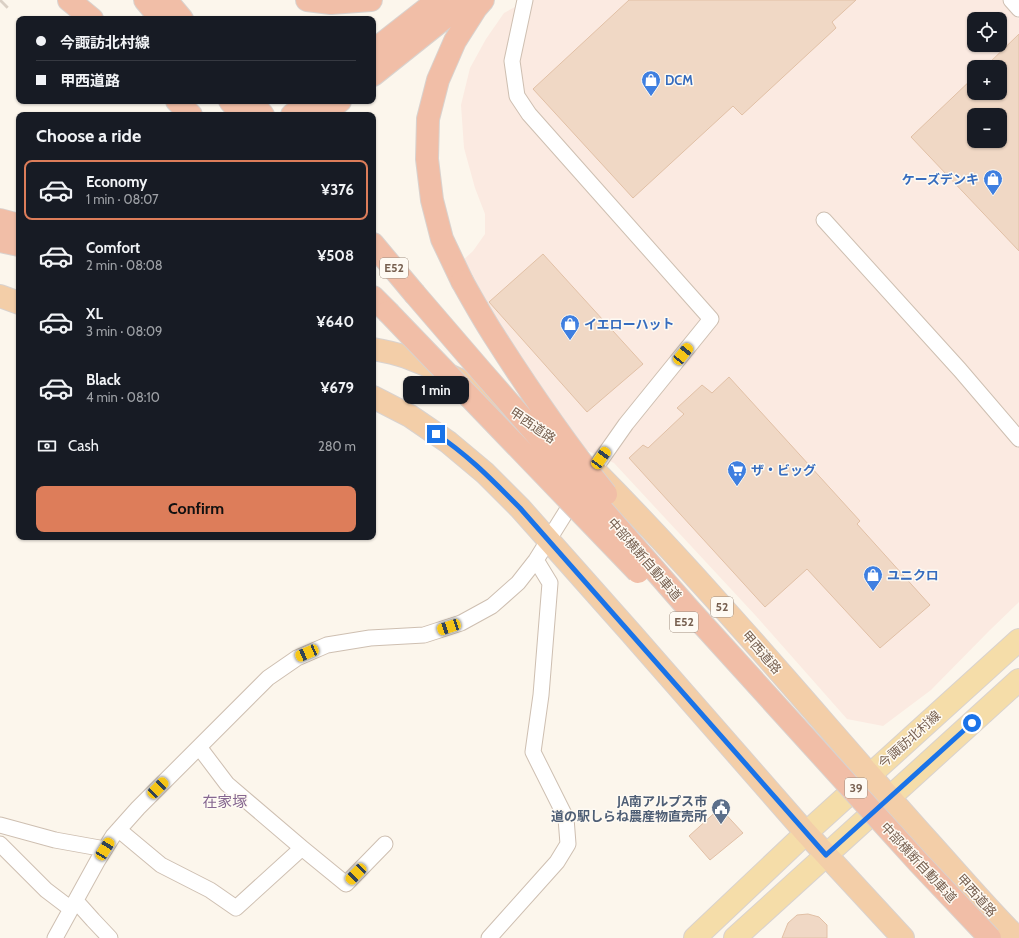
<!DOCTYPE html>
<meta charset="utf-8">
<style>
:root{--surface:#171b24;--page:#20242c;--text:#f1f3f6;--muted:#9ea1a6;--line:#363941;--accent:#dd7d5a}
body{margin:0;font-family:Cabin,"Noto Sans JP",sans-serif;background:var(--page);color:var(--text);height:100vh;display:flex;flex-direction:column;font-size:15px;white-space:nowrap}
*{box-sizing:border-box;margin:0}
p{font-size:13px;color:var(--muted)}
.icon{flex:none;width:22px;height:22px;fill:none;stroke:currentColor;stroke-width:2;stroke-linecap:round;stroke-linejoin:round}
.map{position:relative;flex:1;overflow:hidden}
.details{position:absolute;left:16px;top:112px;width:360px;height:428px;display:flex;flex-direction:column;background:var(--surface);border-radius:8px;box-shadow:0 1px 3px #0004}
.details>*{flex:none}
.top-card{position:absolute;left:16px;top:16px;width:360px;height:88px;border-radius:8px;box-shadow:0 1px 3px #0004;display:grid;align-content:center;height:88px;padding:0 20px;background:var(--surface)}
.buttons{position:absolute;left:967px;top:12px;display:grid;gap:8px}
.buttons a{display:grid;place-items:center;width:40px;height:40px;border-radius:8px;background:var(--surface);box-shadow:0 1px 3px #0004;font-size:20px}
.end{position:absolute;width:18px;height:18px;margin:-9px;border:5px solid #1a73e8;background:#fff;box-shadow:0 0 0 2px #fff}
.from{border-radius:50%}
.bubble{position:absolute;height:28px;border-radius:8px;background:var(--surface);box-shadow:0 1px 3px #0004;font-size:13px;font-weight:800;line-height:28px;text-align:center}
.car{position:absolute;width:12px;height:24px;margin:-12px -6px;border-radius:5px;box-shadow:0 0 3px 1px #0007;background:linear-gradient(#f5c518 24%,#345 0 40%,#f5c518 0 76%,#345 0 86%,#f5c518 0)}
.top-card b{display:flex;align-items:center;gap:14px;height:38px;font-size:15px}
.top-card b+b{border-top:1px solid var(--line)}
.top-card i{width:10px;height:10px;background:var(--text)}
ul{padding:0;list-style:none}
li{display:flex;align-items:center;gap:12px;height:60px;margin:0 8px 6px;padding:0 12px;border:2px solid transparent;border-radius:8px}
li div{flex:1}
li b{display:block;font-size:15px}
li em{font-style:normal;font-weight:800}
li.on{border-color:var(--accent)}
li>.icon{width:36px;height:36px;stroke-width:1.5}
h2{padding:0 20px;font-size:18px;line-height:48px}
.pay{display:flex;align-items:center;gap:10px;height:44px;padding:0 20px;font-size:15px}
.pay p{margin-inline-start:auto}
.cta{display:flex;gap:8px;margin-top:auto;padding:8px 20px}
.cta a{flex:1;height:46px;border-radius:8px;background:var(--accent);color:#111;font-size:16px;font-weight:800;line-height:46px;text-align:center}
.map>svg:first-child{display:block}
.commercial{fill:#fbeae1;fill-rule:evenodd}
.building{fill:#f0d8c5;stroke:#e1c0a6;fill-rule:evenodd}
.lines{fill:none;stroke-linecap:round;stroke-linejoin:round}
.tertiary-tunnel{stroke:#dad0c5;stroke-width:19;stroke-dasharray:19 10;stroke-linecap:butt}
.minor-casing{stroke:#cebfb1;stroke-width:17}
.primary-casing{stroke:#d9d2ce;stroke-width:24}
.trunk-casing{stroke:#d9d2ce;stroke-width:24}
.motorway-casing{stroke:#d9d2ce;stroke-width:24}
.minor{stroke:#fff;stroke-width:15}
.primary{stroke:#f5dda9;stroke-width:22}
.trunk{stroke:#f3cea8;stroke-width:22}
.motorway{stroke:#f1bea7;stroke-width:22}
.motorway-bridge-casing{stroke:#d9d2ce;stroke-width:24;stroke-linecap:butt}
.motorway-bridge{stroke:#f1bea7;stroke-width:22}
.route{stroke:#1a73e8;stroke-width:5}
.labels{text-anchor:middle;stroke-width:3;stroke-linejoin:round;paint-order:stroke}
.shield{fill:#fefaf3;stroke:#9f8e80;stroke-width:1}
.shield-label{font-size:12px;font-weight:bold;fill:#765f4f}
.shop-label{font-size:13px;font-weight:bold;fill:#366cbe;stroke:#fefaf3;text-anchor:start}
.street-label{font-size:13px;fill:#765f4f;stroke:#fefaf3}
.service-label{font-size:13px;font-weight:bold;fill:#4e5e75;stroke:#fefaf3;text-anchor:end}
.quarter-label{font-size:15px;fill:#866791;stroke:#fefaf3}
</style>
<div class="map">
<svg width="1019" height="938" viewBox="0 0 1019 938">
<rect width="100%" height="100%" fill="#fcf6ec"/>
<!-- commercial -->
<path class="commercial" d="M528 0H1002L1019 19V602L990 630 931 690 883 726 847 719 756 616 614 463 582 448 512 352 461 262 473 251 485 234V214L475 188 464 148 461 105 470 68 486 39 504 13ZM974 19H1000V45H974ZM974 67H1000V93H974ZM974 115H1000V141H974Z"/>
<!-- building -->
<path class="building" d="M629 0H856L832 22 836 28 742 115 733 106 633 198 533 89Z
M1019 34V251L911 137 974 77V93H1000V67H985ZM974 115H1000V141H974Z
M543 254 643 364 587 412 489 302Z
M729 377 860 521 857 524 930 605 880 648 807 569 765 607 629 458 643 445 648 448 684 414 677 408 702 385 712 393Z
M720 808 743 833 710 860 689 836Z
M808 914 819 917 827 925V938H782L788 923 797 915Z"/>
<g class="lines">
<!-- tertiary-tunnel -->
<path class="tertiary-tunnel" d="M0 2 2 0"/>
<defs>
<path id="minor" d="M525 0 512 61 517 96 529 114 711 319 626 424 588 478
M1011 0 1019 9
M824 220 960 370 1019 439
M199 747 227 784 302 848 346 884 385 844
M0 825 55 840 105 849
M119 830 161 865 210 890 236 908 302 848
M0 844 46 890 71 909
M76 901 93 920 110 938
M55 938 98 860 113 836 138 808 268 678 297 658 327 645 370 638 424 635 461 623 492 606 518 583 536 560 576 496
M489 938 557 862 568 844 566 818 533 752 541 695 550 583 536 560"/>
<path id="primary" d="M695 938 806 833 1019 640
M735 938 1019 680"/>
<path id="trunk" d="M0 296 19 303
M373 349C384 351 395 353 406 357 444 371 480 389 514 411
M373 397 410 416 448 442 485 473 520 508 631 633 806 833 903 938
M596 472C710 587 813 712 921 833 953 868 983 904 1017 938"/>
<path id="motorway" d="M69 0 92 19
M145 0 161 19
M166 0 182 19
M307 0 331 3 371 0
M373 51 438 0
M373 75 467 0
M177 101 191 115
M230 101 242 115
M251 101 263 115
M292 115 310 101
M323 115 340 101
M0 220 19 225
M0 241 19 245
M373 244 414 293
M462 281 442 239 432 200 427 159 428 119 438 80 455 41 476 8 483 0
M373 297 388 312"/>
</defs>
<!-- minor casing -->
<use href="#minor" class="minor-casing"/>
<!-- primary casing -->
<use href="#primary" class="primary-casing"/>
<!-- trunk casing -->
<use href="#trunk" class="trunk-casing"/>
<!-- motorway casing -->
<use href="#motorway" class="motorway-casing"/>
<!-- minor -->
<use href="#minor" class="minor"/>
<!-- primary -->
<use href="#primary" class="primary"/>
<!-- trunk -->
<use href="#trunk" class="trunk"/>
<!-- motorway -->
<use href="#motorway" class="motorway"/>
<defs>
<path id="motorway-bridge" d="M462 281C472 299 482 317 493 334 528 389 565 443 606 494
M414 293 482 372 687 607 919 863 990 938
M388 312 638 572"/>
</defs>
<!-- motorway-bridge casing -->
<use href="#motorway-bridge" class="motorway-bridge-casing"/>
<!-- motorway-bridge -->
<use href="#motorway-bridge" class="motorway-bridge"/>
</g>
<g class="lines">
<!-- route -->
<path class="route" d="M436 434C467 454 493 481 520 508L826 855 972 723"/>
</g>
<!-- icons -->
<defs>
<symbol id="shop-pin" viewBox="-11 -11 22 30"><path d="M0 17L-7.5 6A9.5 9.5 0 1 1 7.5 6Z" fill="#3f7fe0" stroke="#fefaf3"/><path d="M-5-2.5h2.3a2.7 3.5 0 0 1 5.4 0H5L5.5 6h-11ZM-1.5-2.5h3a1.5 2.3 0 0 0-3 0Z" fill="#fff"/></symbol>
<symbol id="supermarket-pin" viewBox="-11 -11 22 30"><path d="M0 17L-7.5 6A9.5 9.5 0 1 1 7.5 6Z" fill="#3f7fe0" stroke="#fefaf3"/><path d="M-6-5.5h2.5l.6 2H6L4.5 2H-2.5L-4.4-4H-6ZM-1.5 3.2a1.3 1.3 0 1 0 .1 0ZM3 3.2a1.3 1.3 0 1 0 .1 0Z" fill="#fff"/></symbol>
<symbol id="civic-pin" viewBox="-11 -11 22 30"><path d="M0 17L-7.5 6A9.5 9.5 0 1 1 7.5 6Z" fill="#5c6f8a" stroke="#fefaf3"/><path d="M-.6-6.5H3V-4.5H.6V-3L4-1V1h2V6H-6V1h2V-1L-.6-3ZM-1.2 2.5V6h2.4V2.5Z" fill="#fff"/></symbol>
</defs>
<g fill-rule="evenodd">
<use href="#shop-pin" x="640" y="69" width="22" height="30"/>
<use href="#shop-pin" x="982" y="168" width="22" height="30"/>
<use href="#shop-pin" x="559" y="313" width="22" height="30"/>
<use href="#supermarket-pin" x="726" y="459" width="22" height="30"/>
<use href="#shop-pin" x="862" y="564" width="22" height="30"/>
<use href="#civic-pin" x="710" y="797" width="22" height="30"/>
</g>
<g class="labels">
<!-- shield labels -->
<g class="shield">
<rect x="380" y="258" width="28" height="20" rx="3"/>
<rect x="711" y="597" width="22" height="20" rx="3"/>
<rect x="670" y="612" width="28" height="20" rx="3"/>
<rect x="845" y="778" width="22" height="20" rx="3"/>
</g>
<g class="shield-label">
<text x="394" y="272">E52</text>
<text x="722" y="611">52</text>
<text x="684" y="626">E52</text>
<text x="856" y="792">39</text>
</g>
<!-- shop labels -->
<g class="shop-label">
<text x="665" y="85">DCM</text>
<text x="979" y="184" text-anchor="end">ケーズデンキ</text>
<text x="584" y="329">イエローハット</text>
<text x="751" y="475">ザ・ビッグ</text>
<text x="887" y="580">ユニクロ</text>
</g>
<!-- street labels -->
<g class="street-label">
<text transform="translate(533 425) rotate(34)" y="5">甲西道路</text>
<text transform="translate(645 559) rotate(49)" y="5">中部横断自動車道</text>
<text transform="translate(762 652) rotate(49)" y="5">甲西道路</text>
<text transform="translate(909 739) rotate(-42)" y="5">今諏訪北村線</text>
<text transform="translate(919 862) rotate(47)" y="5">中部横断自動車道</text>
<text transform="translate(977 895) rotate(48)" y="5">甲西道路</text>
</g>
<!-- service labels -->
<g class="service-label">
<text x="707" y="806">JA南アルプス市<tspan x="707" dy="15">道の駅しらね農産物直売所</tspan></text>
</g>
<!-- quarter labels -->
<g class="quarter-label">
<text x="225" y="807">在家塚</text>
</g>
</g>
</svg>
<div class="buttons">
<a><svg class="icon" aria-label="locate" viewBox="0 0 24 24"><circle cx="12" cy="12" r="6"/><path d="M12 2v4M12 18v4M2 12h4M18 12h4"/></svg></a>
<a>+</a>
<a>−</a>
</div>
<i class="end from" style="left:972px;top:723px"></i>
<i class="end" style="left:436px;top:434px"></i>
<div class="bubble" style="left:403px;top:376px;width:66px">1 min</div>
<i class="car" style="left:683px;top:354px;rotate:39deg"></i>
<i class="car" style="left:601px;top:458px;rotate:36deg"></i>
<i class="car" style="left:449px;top:627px;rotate:252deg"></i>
<i class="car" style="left:307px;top:653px;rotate:247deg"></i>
<i class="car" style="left:158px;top:788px;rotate:45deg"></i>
<i class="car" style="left:105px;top:849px;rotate:32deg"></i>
<i class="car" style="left:356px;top:874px;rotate:224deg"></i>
<div class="top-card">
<b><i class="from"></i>今諏訪北村線</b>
<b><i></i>甲西道路</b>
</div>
<section class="details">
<h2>Choose a ride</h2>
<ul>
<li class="on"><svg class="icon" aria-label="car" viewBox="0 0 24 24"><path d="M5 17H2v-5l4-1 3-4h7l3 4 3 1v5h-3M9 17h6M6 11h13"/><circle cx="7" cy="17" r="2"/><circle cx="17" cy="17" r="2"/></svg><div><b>Economy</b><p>1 min · 08:07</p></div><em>¥376</em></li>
<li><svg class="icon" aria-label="car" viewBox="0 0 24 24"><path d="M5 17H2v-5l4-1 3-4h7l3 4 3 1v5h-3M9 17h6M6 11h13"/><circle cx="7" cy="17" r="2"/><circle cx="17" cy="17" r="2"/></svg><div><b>Comfort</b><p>2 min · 08:08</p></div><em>¥508</em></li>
<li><svg class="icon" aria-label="car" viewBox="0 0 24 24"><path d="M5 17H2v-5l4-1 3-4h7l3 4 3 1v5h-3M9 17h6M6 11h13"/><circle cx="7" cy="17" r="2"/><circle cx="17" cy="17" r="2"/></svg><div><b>XL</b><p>3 min · 08:09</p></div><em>¥640</em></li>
<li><svg class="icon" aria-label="car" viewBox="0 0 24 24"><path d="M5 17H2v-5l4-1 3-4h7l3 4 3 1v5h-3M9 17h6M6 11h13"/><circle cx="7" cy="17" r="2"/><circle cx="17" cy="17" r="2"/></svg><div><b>Black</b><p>4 min · 08:10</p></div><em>¥679</em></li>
</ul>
<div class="pay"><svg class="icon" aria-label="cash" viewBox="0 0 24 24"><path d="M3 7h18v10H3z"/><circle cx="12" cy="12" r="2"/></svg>Cash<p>280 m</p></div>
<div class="cta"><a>Confirm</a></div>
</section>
</div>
